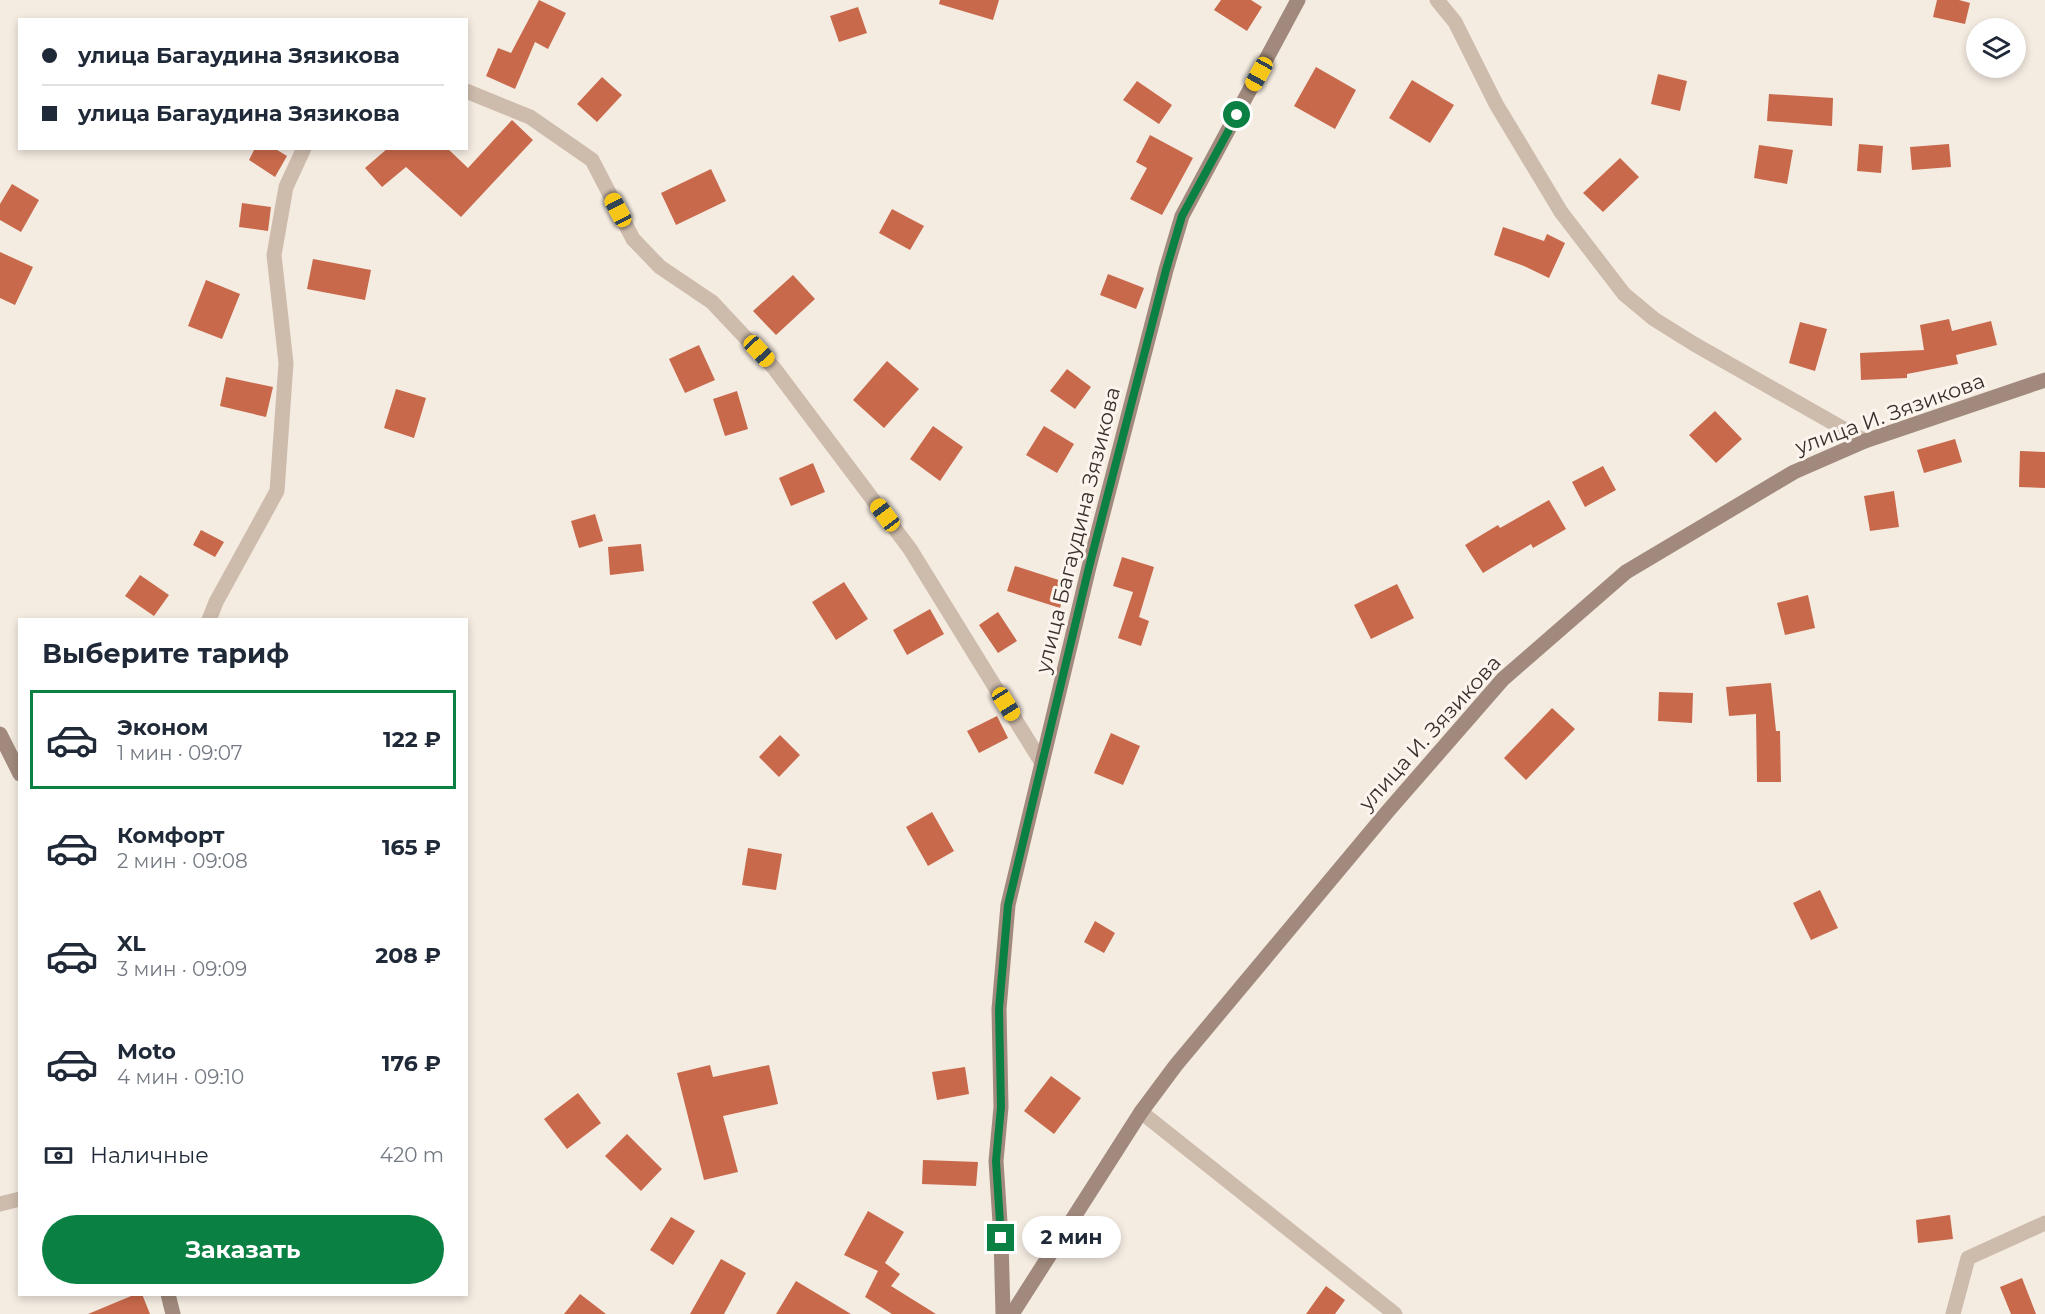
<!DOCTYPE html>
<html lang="ru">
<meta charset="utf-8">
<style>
:root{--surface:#fff;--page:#f6f6f7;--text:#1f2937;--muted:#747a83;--line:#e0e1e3;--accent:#0b8043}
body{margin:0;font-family:Montserrat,sans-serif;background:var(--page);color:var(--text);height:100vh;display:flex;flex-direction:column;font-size:22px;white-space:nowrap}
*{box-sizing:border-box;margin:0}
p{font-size:20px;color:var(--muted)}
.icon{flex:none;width:33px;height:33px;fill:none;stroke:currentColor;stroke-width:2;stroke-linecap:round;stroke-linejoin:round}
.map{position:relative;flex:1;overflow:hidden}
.side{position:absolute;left:18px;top:618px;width:450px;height:678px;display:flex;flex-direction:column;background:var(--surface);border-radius:0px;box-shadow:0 3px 9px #0003}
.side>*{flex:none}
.hud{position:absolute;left:18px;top:18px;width:450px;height:132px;border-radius:0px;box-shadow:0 3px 9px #0003;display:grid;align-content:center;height:132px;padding:0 24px;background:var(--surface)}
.tools{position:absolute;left:1966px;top:18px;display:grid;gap:12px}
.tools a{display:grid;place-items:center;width:60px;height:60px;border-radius:50%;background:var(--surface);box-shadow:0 3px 9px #0003;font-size:30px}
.end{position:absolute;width:27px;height:27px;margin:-14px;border:8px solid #0b8043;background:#fff;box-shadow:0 0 0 3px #fff}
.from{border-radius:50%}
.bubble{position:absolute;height:42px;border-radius:21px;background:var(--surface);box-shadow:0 3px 9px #0003;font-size:20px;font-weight:700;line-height:42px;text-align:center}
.car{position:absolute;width:18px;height:36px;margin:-18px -9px;border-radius:8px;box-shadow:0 0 4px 2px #0007;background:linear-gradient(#f5c518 24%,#345 0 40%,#f5c518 0 76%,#345 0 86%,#f5c518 0)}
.hud b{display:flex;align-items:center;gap:21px;height:57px;font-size:22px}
.hud b+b{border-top:2px solid var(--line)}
.hud i{width:15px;height:15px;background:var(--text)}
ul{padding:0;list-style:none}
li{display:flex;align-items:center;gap:18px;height:99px;margin:0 12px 9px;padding:0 12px;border:3px solid transparent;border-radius:0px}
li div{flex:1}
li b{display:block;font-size:22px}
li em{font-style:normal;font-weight:700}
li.active{border-color:var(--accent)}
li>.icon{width:54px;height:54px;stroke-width:1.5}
h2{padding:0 24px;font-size:27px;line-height:72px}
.pay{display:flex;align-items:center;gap:15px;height:66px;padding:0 24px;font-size:22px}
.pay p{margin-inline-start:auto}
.cta{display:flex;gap:12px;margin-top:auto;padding:12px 24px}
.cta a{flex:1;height:69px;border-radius:36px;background:var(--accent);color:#fff;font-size:24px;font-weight:700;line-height:69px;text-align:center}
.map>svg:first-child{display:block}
.building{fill:#c8694b}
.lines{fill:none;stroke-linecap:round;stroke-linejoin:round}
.street{stroke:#cdbbac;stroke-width:15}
.secondary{stroke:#a18a7d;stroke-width:15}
.route{stroke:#0b8043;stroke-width:8}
.labels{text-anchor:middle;stroke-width:6;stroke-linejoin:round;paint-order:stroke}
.street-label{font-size:21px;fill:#3b302b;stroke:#fbf5ee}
</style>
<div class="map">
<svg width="2045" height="1314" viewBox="0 0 2045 1314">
<rect width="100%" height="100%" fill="#f4ebe1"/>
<!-- building -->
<path class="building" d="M539 0 566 13 548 49 535 42 515 89 486 76 498 48 511 53Z
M940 0H999L993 20 939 4Z
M1221 0H1251L1262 7 1247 31 1214 10Z
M1937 0H1959L1970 3 1965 24 1933 17Z
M858 7 867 33 839 42 830 16Z
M1316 67 1356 90 1335 129 1294 106Z
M1658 74 1687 81 1680 111 1651 104Z
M602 77 622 95 597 122 577 104Z
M1412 80 1454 105 1430 143 1389 118Z
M1137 81 1172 105 1159 124 1123 100Z
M1769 94 1833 98 1832 126 1767 121Z
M512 120 533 140 461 217 406 167 382 187 365 168 388 148H447L468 168Z
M1150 135 1193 158 1162 215 1130 199 1147 168 1136 162Z
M1859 144 1883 146 1881 173 1857 171Z
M1949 144 1951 167 1912 170 1910 147Z
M1759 145 1793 150 1787 184 1754 178Z
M255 148H274L287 156 275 177 249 160Z
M1620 158 1639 177 1603 212 1583 193Z
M711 169 726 201 676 225 661 193Z
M12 184 39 200 21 232 0 220V204Z
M242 203 271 207 268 231 239 227Z
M892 209 924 226 910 250 879 233Z
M1503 227 1544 241 1547 234 1565 243 1549 278 1524 266 1494 255Z
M0 252 33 267 15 305 0 298Z
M313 259 371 270 365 300 307 289Z
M1108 274 1144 288 1136 309 1100 295Z
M793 275 815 299 776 335 753 311Z
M206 280 240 294 222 339 188 326Z
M1949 319 1952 331 1991 321 1997 345 1956 355 1958 364 1907 374V378L1861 380 1860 353 1924 350 1920 325Z
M1800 322 1827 329 1815 371 1789 363Z
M699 345 715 380 685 393 669 359Z
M887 361 919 389 884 428 853 400Z
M1067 369 1091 387 1075 409 1050 391Z
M226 377 273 387 266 417 220 406Z
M396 389 426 398 414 438 384 428Z
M737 391 748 429 725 436 713 399Z
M1715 411 1742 439 1716 463 1689 435Z
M933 426 963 447 940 481 910 459Z
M1044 426 1074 444 1057 473 1026 455Z
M1955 439 1962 462 1924 473 1917 450Z
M2020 451 2045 452V488L2019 487Z
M813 463 825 492 791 506 779 478Z
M1603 466 1616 490 1585 507 1572 482Z
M1894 491 1899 527 1870 531 1864 496Z
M1549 500 1566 529 1533 548 1531 544 1483 573 1465 545 1498 525 1500 528Z
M595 514 603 541 579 548 571 521Z
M201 530 224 542 215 557 193 545Z
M641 544 644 571 610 575 608 547Z
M1122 557 1154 567 1139 617 1149 621 1141 646 1118 638 1133 592 1113 586Z
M1015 566 1068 583 1060 608 1007 591Z
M140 575 169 595 154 616 125 596Z
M844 582 868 619 836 640 812 602Z
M1397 584 1414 618 1371 639 1354 605Z
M1808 595 1815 628 1785 635 1777 603Z
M930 609 944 634 907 655 893 630Z
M998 612 1017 641 998 653 979 625Z
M1771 683 1776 731H1780L1781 782H1757L1756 714 1729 716 1726 687Z
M1659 692 1693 693 1692 723 1658 721Z
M1552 708 1575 729 1526 780 1504 758Z
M997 716 1008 738 979 753 967 731Z
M1111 733 1140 746 1123 785 1094 773Z
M780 735 800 755 779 777 759 757Z
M932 812 954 851 928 866 906 827Z
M748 848 782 854 776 890 742 885Z
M1820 890 1838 928 1811 940 1793 903Z
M1095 921 1115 933 1104 953 1084 942Z
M710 1065 713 1077 769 1065 778 1104 723 1116 738 1172 704 1180 677 1073Z
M965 1067 969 1094 937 1100 932 1072Z
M1051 1076 1081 1098 1054 1134 1024 1111Z
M578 1093 601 1123 567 1149 544 1119Z
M627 1134 662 1169 641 1191 605 1156Z
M923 1160 978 1162 976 1186 922 1184Z
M868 1211 904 1232 885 1263 900 1274 891 1286 936 1314H892L865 1297 878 1271 844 1255Z
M1950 1215 1953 1239 1918 1243 1916 1220Z
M671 1217 695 1231 673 1265 650 1250Z
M721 1259 746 1273 724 1314H690Z
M2022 1278 2036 1314H2011L2000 1287Z
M796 1281 851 1314H776Z
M1326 1286 1345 1300 1335 1314H1306Z
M136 1294H142L150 1314H88Z
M580 1294 606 1314H564Z"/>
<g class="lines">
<!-- street -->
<path class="street" d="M1437 0 1455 22 1496 104 1561 212 1624 294 1654 319 1694 344 1865 441
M466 91 530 117 592 160 633 239 660 267 712 302 774 368 910 549 1042 763
M209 620 216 602 277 491 286 363 274 255 286 187 304 148
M1141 1112 1395 1314
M0 1204 20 1199
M1953 1314 1968 1258 2045 1223"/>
<!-- secondary -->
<path class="secondary" d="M0 734 20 774
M168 1294 173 1314
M1003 1314 1001 1238 996 1161 1001 1107 999 1009 1008 905 1089 567 1166 270 1182 216 1298 0
M1012 1314 1141 1112 1176 1065 1388 811 1503 679 1626 572 1794 472 1865 441 2045 380"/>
</g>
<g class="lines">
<!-- route -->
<path class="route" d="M1001 1238 996 1161 1001 1107 999 1009 1008 905 1089 567 1166 270 1182 216 1237 115"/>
</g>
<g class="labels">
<!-- street labels -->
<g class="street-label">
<text transform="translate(1890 414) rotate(-20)" y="7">улица И. Зязикова</text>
<text transform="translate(1078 530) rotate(-76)" y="7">улица Багаудина Зязикова</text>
<text transform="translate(1430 733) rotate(-48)" y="7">улица И. Зязикова</text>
</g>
</g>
</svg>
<div class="tools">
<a><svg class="icon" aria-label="layers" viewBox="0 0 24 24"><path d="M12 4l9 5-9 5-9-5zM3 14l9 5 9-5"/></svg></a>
</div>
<i class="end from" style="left:1237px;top:115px"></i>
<i class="end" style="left:1001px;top:1238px"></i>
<div class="bubble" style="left:1022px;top:1216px;width:99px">2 мин</div>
<i class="car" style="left:1259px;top:74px;rotate:209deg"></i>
<i class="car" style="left:618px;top:210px;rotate:332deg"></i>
<i class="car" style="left:759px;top:351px;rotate:137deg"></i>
<i class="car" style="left:885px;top:515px;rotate:323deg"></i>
<i class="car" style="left:1006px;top:704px;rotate:148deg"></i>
<div class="hud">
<b><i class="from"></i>улица Багаудина Зязикова</b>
<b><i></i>улица Багаудина Зязикова</b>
</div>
<section class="side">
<h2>Выберите тариф</h2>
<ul>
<li class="active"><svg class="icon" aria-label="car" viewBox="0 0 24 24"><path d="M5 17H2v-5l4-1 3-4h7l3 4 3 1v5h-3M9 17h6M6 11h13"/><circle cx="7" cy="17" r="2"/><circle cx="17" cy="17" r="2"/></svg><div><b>Эконом</b><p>1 мин · 09:07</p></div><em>122 ₽</em></li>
<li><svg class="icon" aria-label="car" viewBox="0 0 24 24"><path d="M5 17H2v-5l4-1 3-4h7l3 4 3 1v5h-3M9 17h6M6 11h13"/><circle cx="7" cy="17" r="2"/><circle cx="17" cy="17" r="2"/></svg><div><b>Комфорт</b><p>2 мин · 09:08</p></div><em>165 ₽</em></li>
<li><svg class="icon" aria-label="car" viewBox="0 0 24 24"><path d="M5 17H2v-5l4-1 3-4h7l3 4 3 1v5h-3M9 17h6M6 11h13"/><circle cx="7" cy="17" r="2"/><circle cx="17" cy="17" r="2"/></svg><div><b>XL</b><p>3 мин · 09:09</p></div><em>208 ₽</em></li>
<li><svg class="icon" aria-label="car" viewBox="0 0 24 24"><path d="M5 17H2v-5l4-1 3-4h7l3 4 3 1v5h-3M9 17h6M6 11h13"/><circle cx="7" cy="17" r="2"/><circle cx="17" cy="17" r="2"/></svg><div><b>Moto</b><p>4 мин · 09:10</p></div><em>176 ₽</em></li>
</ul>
<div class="pay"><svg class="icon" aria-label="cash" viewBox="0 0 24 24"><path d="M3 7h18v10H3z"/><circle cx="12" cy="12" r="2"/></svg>Наличные<p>420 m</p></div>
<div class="cta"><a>Заказать</a></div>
</section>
</div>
